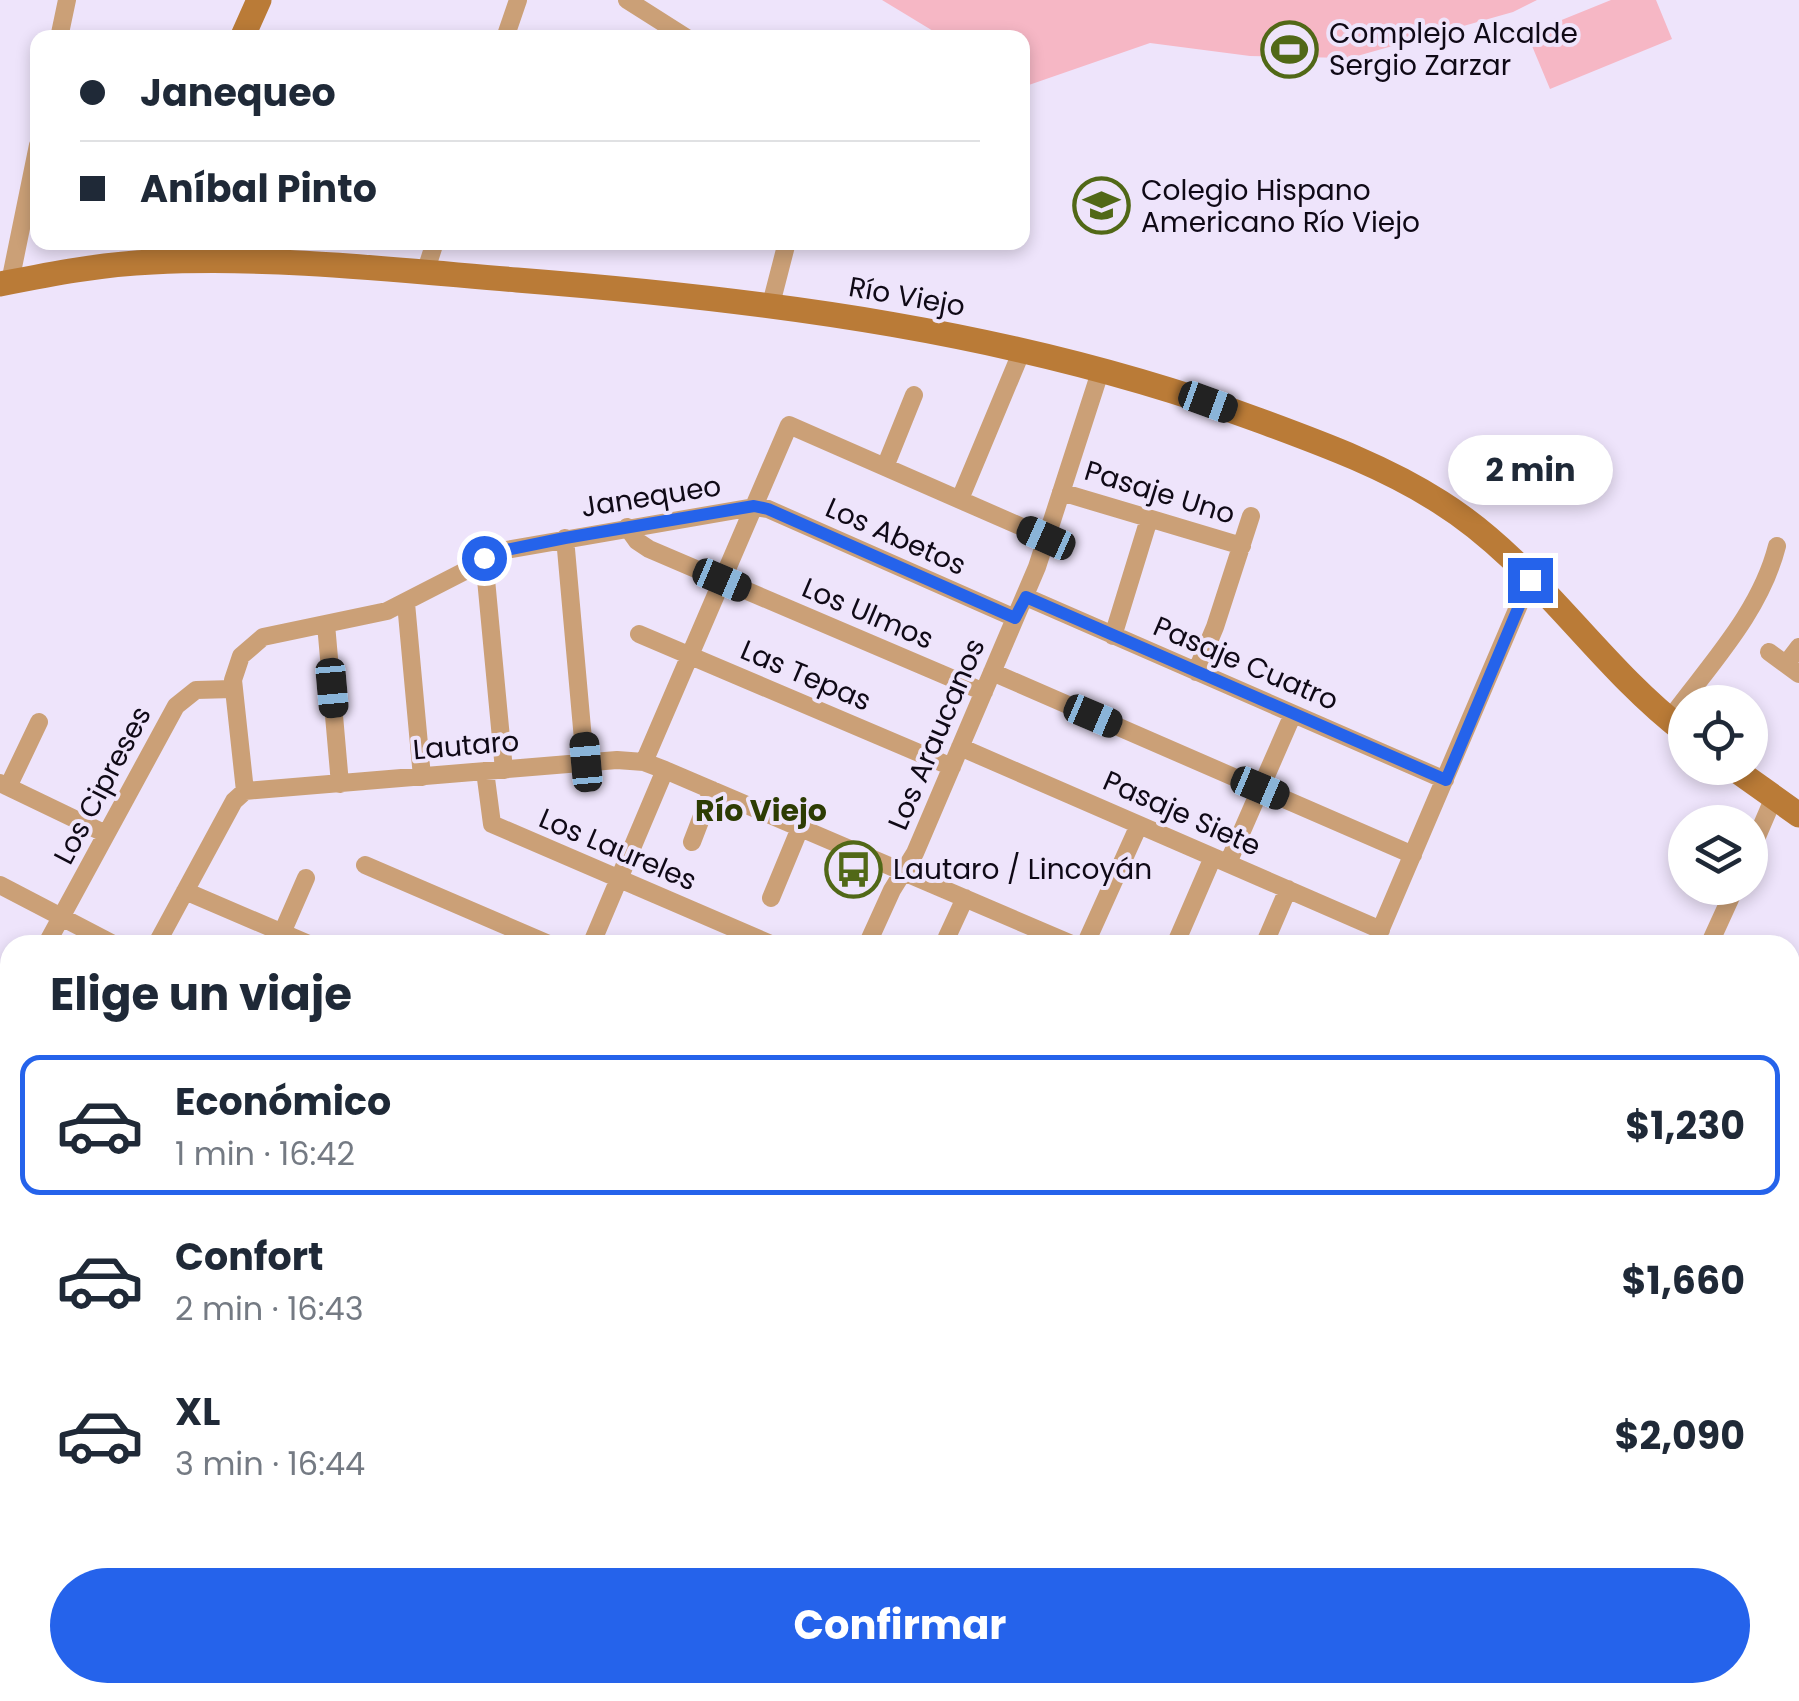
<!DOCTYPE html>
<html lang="es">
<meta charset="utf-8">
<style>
:root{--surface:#fff;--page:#f6f6f7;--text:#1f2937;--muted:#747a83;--line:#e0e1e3;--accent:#2563eb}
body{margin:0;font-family:Poppins,sans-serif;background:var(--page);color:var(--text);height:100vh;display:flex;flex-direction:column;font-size:38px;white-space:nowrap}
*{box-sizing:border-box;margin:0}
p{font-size:32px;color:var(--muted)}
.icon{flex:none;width:55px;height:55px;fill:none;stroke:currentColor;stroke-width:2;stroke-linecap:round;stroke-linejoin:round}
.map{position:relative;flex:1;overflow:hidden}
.side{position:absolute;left:0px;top:935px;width:1800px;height:768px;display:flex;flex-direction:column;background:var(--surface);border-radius:30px 30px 0 0;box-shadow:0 5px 15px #0003}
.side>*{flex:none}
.hud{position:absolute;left:30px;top:30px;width:1000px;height:220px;border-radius:20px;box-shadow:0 5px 15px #0003;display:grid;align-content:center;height:220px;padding:0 50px;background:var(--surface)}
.controls{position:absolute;left:1668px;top:685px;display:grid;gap:20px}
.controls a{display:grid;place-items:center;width:100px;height:100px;border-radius:50%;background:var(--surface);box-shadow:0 5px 15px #0003;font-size:50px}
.end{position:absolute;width:45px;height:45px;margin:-22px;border:12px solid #2563eb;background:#fff;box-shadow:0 0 0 5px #fff}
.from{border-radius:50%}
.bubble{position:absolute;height:70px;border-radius:35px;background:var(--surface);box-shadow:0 5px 15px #0003;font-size:32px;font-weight:700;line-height:70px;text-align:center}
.car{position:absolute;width:30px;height:60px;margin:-30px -15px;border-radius:12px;box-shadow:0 0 8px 2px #0007;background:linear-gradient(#222 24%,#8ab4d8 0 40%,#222 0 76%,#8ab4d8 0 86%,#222 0)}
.hud b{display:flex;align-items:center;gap:35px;height:95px;font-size:38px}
.hud b+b{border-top:2px solid var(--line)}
.hud i{width:25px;height:25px;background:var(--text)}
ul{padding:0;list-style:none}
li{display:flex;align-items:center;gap:30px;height:140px;margin:0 20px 15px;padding:0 30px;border:5px solid transparent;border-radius:20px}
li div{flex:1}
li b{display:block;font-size:38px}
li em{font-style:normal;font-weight:700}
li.active{border-color:var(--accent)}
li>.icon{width:90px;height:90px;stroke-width:1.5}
h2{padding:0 50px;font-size:45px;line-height:120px}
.cta{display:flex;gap:20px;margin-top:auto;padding:20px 50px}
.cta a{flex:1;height:115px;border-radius:60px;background:var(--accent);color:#fff;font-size:40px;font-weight:700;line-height:115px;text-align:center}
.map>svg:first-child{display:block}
.green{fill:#f6b7c5}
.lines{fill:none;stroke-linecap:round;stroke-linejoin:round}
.street{stroke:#cba077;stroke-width:18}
.secondary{stroke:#ba7b37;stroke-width:25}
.route{stroke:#2563eb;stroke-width:12}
.labels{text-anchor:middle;stroke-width:8;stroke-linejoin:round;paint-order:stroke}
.poi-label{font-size:28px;fill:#0f0916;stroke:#eee4fb;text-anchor:start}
.street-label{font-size:28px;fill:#0f0916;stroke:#eee4fb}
.neighbourhood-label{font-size:30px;font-weight:bold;fill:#2d3c03;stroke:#eee4fb}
</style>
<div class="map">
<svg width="1799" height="1701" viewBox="0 0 1799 1701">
<rect width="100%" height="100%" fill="#eee4fb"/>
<!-- green -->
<path class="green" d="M882 0H1537L1513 12 1350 58 1250 56 1150 43 1023 87 1022 38 943 37Z
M1611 0H1656L1672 39 1550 89 1527 34Z"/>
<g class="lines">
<!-- street -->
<path class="street" d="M627 0 687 38
M59 38 67 0
M505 38 518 0
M425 273 435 242
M10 282 38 145
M771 304 787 242
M885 467 914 395
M1061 492 1242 546
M960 499 1023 348
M627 527 637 541 649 549 984 692
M565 538 585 762
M484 558 504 770
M1026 597 1445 780
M406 603 422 777
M326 624 340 784
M639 634 952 767
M1113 636 1149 519
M1769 652 1799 674
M1786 664 1799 647
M992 672 1413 855
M1196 672 1215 627 1251 516
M1669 720C1709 665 1760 613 1777 546
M960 747 1381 930
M644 762 789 425 1047 538
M485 771 492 824 773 945
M0 783 106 834
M8 787 39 722
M245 791 233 680 241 656 263 637 387 611 506 550 754 507 768 509 1015 618
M692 842 712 790
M1750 853 1774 797
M1228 863 1293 714
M365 865 551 945
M0 885 115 945
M185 891 311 945
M771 898 800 828
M282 933 306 878
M947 937 965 898
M46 945 176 706 196 690 233 689
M156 945 234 801 245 791 617 760 644 762 665 770 1074 945
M591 945 665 770
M867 945 892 890 915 853 1037 567 1101 369
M1085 945 1139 825
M1175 945 1213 857
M1264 945 1288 889
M1374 945 1530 579
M1709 945 1735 888
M0 989 10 994
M0 1031 10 1012
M0 1110 10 1116
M0 1150 10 1139
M1790 1251 1799 1255
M0 1308 10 1301
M0 1443 10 1436
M1790 1515 1799 1494
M0 1577 10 1571
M1790 1580 1799 1584
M24 1701 37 1692
M164 1701 165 1692
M252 1701V1692
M352 1701V1692
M420 1701 423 1692
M547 1701 550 1692
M682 1701 686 1692
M799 1701 801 1692
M910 1701 912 1692
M1034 1701 1037 1692
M1163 1701 1166 1692
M1381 1701 1385 1692
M1711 1701 1714 1692"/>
<!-- secondary -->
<path class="secondary" d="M242 38 259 0
M0 284C51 274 102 264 153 262 274 256 396 270 517 280 770 300 1019 332 1258 420 1320 443 1384 466 1440 502 1536 562 1596 664 1685 732
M1733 768 1799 815"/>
</g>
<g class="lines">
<!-- route -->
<path class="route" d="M484 558 506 550 565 538 754 506 768 509 1015 618 1026 597 1446 780 1530 580"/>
</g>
<!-- icons -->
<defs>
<symbol id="stadium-ring" viewBox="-11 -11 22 22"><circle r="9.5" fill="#eee4fb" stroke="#516817" stroke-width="1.5"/><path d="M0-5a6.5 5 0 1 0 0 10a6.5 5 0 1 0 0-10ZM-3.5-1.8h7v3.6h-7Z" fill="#516817"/></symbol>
<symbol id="school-ring" viewBox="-11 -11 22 22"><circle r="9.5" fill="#eee4fb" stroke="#516817" stroke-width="1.5"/><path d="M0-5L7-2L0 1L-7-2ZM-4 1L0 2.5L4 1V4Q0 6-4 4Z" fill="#516817"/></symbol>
<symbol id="bus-ring" viewBox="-11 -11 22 22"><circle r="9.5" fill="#eee4fb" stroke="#516817" stroke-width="1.5"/><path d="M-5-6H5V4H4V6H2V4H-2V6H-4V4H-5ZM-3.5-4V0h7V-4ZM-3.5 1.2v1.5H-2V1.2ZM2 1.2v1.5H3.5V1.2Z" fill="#516817"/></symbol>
</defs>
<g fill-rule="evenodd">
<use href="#stadium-ring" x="1258" y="18" width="63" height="63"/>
<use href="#school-ring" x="1070" y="174" width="63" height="63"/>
<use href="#bus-ring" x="822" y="838" width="63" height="63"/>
</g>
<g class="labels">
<!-- poi labels -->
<g class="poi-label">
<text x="1329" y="43">Complejo Alcalde<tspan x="1329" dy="32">Sergio Zarzar</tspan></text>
<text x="1141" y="200">Colegio Hispano<tspan x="1141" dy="32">Americano Río Viejo</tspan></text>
<text x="893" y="879">Lautaro / Lincoyán</text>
</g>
<!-- street labels -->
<g class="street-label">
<text transform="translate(907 296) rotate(10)" y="10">Río Viejo</text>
<text transform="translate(1160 492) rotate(17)" y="10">Pasaje Uno</text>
<text transform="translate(651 496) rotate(-9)" y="10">Janequeo</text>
<text transform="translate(896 536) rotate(24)" y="10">Los Abetos</text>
<text transform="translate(868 613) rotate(23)" y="10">Los Ulmos</text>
<text transform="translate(1246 663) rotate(23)" y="10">Pasaje Cuatro</text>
<text transform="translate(806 675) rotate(23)" y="10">Las Tepas</text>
<text transform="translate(936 734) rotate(-67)" y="10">Los Araucanos</text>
<text transform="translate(466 745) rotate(-5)" y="10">Lautaro</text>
<text transform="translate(102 785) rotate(-62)" y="10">Los Cipreses</text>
<text transform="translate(1182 813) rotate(24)" y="10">Pasaje Siete</text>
<text transform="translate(618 849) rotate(23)" y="10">Los Laureles</text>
</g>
<!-- neighbourhood labels -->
<g class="neighbourhood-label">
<text x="761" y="821">Río Viejo</text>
</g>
</g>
</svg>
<div class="controls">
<a><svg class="icon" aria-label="locate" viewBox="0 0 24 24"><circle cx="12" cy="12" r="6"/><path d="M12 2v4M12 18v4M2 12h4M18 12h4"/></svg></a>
<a><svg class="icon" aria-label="layers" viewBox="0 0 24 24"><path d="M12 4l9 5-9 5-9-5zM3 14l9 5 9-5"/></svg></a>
</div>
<i class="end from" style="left:484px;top:558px"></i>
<i class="end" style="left:1530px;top:580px"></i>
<div class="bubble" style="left:1448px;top:435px;width:165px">2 min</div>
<i class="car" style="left:1208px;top:402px;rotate:110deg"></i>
<i class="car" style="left:1046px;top:538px;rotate:294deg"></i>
<i class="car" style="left:722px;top:580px;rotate:113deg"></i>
<i class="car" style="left:332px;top:688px;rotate:175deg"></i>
<i class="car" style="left:1093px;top:716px;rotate:113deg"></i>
<i class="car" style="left:586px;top:762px;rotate:355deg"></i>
<i class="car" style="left:1260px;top:788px;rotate:113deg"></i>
<div class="hud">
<b><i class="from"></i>Janequeo</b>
<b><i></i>Aníbal Pinto</b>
</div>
<section class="side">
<h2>Elige un viaje</h2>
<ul>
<li class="active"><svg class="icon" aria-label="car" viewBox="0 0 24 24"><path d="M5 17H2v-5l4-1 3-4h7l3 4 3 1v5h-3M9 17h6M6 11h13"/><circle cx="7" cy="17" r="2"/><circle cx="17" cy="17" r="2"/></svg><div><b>Económico</b><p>1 min · 16:42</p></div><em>$1,230</em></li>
<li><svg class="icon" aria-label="car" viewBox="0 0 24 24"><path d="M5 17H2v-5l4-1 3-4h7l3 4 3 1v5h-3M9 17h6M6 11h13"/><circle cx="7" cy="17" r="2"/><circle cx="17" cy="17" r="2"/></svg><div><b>Confort</b><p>2 min · 16:43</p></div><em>$1,660</em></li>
<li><svg class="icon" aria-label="car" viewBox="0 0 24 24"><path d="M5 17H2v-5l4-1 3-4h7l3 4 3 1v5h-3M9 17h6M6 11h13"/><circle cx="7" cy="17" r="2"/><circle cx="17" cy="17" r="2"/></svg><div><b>XL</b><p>3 min · 16:44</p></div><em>$2,090</em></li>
</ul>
<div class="cta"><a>Confirmar</a></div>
</section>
</div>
